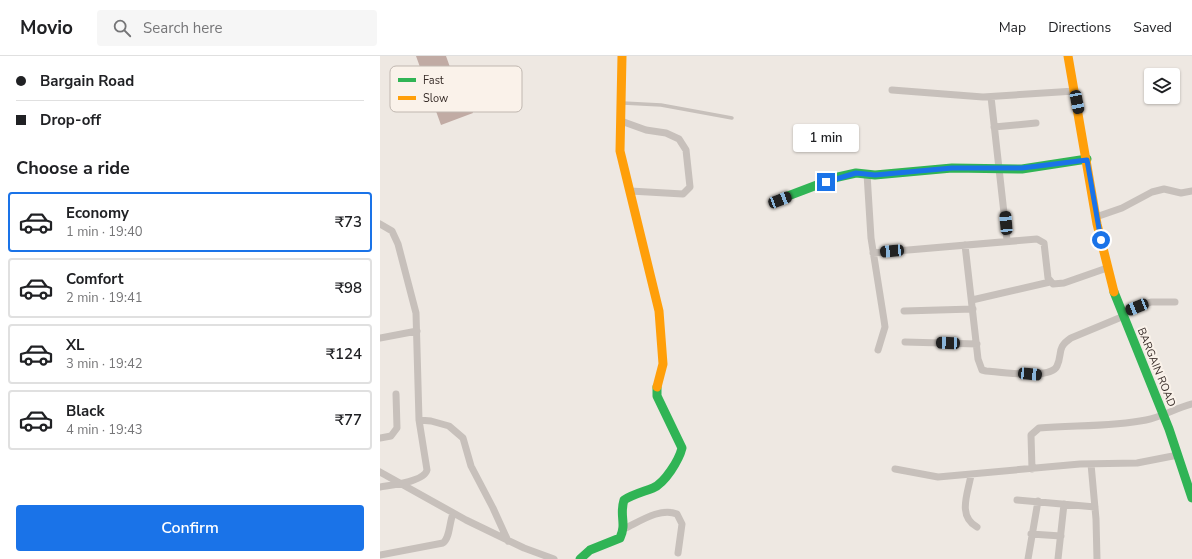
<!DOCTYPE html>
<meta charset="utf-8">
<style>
:root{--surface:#fff;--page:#f6f6f6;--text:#202124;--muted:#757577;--line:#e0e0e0;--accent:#1a73e8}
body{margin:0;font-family:"Nunito Sans",sans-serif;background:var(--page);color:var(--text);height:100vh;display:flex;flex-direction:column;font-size:15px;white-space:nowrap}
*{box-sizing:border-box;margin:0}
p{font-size:13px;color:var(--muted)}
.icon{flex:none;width:22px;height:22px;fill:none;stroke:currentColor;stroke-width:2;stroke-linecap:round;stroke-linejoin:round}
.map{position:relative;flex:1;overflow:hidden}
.side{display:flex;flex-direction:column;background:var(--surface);width:380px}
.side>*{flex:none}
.hud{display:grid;align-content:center;height:88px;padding:0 16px;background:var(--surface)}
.fabs{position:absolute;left:764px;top:12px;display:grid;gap:8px}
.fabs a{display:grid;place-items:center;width:36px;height:36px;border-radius:4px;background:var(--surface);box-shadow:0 1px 3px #0004;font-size:20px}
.end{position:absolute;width:18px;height:18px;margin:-9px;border:5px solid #1a73e8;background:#fff;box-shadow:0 0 0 2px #fff}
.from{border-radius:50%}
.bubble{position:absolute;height:28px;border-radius:4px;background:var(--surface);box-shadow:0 1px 3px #0004;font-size:13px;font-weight:600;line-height:28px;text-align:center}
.car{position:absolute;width:12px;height:24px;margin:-12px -6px;border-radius:5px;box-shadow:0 0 3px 1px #0007;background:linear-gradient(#222 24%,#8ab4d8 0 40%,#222 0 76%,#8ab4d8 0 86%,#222 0)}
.hud b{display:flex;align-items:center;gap:14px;height:38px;font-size:15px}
.hud b+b{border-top:1px solid var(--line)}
.hud i{width:10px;height:10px;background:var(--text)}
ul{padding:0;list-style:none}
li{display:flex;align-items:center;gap:12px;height:60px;margin:0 8px 6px;padding:0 8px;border:2px solid var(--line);border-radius:4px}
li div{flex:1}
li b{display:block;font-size:15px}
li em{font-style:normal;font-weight:600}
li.selected{border-color:var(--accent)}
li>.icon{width:36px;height:36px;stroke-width:1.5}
h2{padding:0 16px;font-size:18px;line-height:48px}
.cta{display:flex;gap:8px;margin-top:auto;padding:8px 16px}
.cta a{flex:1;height:46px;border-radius:4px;background:var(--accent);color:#fff;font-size:16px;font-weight:600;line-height:46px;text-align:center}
header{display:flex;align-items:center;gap:24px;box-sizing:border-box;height:56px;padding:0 20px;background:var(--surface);border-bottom:1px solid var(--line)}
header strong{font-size:19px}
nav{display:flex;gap:22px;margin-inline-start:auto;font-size:14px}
.search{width:280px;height:36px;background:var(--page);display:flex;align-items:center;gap:10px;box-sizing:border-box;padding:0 14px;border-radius:4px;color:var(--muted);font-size:15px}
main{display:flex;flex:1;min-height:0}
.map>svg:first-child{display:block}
.building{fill:#c1aba4}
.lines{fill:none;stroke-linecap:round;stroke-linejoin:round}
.lane{stroke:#c7c0bb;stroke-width:3.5}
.street{stroke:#c7c0bb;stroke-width:7}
.fast{stroke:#30b455;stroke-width:9}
.slow{stroke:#ff9f0a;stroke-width:9}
.route{stroke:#1a73e8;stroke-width:5}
.labels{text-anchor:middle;stroke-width:4;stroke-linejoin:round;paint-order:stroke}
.street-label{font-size:11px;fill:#382d29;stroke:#faf2ea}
.key{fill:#faf2ea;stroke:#c0b7b0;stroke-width:1}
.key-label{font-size:11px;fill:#382d29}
</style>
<header>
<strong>Movio</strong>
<div class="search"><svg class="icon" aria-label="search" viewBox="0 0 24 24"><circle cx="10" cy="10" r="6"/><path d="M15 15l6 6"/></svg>Search here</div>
<nav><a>Map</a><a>Directions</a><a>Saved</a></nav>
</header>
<main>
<section class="side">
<div class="hud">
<b><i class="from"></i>Bargain Road</b>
<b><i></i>Drop-off</b>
</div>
<h2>Choose a ride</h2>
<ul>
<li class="selected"><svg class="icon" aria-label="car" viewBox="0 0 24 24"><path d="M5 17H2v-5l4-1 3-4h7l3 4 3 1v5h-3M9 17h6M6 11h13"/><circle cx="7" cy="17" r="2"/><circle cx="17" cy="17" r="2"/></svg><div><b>Economy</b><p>1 min · 19:40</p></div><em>₹73</em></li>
<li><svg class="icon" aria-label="car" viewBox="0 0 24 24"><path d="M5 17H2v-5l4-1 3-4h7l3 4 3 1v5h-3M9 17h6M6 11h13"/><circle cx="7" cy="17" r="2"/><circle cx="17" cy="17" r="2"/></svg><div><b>Comfort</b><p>2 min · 19:41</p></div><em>₹98</em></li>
<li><svg class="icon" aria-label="car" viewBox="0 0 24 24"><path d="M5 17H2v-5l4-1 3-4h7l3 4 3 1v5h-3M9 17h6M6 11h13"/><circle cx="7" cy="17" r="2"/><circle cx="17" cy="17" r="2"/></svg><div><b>XL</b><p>3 min · 19:42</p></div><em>₹124</em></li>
<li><svg class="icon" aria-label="car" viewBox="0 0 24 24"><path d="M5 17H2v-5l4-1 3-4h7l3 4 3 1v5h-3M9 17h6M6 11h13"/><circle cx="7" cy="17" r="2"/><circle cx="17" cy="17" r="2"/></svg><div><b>Black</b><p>4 min · 19:43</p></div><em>₹77</em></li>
</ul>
<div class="cta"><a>Confirm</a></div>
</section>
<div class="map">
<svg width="812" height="503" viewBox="0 0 812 503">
<rect width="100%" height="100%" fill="#eee8e2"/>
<!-- building -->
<path class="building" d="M36 0H66L76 28 82 26 93 57 61 69Z"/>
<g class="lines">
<!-- lane -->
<path class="lane" d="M243 47 281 49 352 62"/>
<!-- street -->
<path class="street" d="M512 34 603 41 695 35
M611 41 627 184
M241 65 266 74 286 77 299 83 306 94 310 131 303 138 250 135
M614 71 656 67
M487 118 491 182 504 264 505 271 498 294
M716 161 742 152 772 136 784 133 801 137 812 135
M0 168 12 175 18 188 36 257 39 364 47 414C44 426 11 429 0 431
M585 189 598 303 602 314 606 315C620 316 671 324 677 310 683 297 676 292 691 282L744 260
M493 197 657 183 664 187 668 222 673 228 684 227 727 212
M592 244 670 226
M524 255 593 253
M743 256 771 246H795
M0 282 37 275
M525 286 597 288
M39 364 51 365 69 370 83 382 91 410 113 452 128 485
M0 382 11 380 17 372 16 338
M711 408 716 463 717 503
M515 413 558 421 700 408 757 407 798 399
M652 413 651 379 659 372C694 369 731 371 766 364 782 361 796 352 812 348
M0 416 86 464 144 492 174 503
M591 419C588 437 577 460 597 471
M637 444 715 451
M244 473C259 466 280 451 297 458L302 468 298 497
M651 478 681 480
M0 499 63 487C70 482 69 467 73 458
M648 503 658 445
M678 503 684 448"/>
<!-- fast -->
<path class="fast" d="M400 143 458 121 476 117 495 119 572 112 642 113 707 103
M734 236 789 373 812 442
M200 503 210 494 240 482C247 467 239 460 244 444 254 438 263 436 273 432 285 427 299 404 302 392L277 340V331"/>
<!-- slow -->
<path class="slow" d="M242 0 240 95 279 255 283 308 277 331
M688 0 717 168 734 236"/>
</g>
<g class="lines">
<!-- route -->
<path class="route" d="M446 126 476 117 495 119 572 112H642L707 104 721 184"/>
</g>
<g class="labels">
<!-- street labels -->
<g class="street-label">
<text transform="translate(777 311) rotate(68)" y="4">BARGAIN ROAD</text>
</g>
</g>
<!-- legend -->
<rect x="10" y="10" width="132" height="46" rx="6" class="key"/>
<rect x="18" y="22" width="18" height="4" fill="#30b455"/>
<rect x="18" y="40" width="18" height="4" fill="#ff9f0a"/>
<g class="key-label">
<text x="43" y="28">Fast</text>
<text x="43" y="46">Slow</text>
</g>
</svg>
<div class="fabs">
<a><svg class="icon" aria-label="layers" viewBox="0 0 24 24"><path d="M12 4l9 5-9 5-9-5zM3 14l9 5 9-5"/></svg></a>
</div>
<i class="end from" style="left:721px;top:184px"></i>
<i class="end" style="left:446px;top:126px"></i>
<div class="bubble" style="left:413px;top:68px;width:66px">1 min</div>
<i class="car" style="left:697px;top:46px;rotate:169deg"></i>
<i class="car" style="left:400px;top:144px;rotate:69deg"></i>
<i class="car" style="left:626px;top:167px;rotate:355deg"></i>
<i class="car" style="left:512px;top:195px;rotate:265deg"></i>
<i class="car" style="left:757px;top:251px;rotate:248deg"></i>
<i class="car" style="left:568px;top:287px;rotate:272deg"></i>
<i class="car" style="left:650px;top:318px;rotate:95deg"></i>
</div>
</main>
